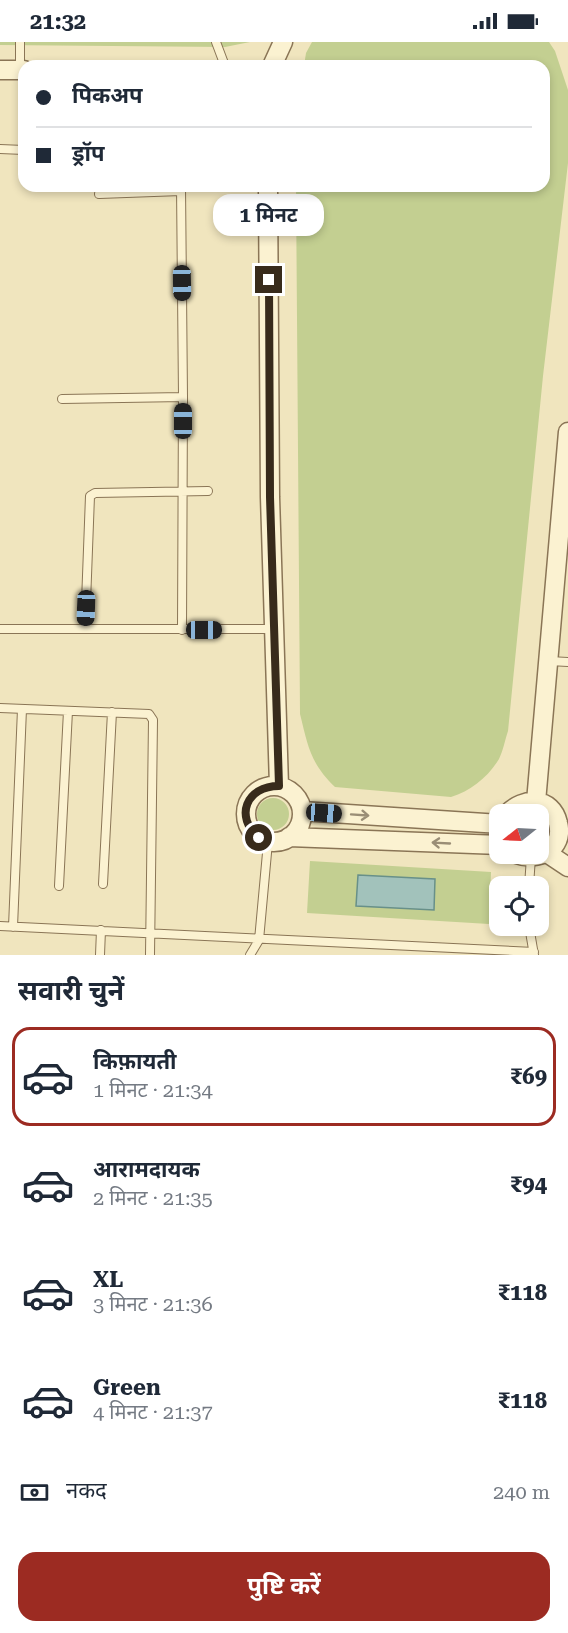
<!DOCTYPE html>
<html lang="hi">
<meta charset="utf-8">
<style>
:root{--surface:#fff;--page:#f2f2f3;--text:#1f2937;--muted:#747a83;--line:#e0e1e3;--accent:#9c2b22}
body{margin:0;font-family:"Roboto Serif","Noto Sans Devanagari",serif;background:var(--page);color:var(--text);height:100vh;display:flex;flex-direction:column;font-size:22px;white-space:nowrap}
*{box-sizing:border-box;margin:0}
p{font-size:20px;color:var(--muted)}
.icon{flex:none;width:33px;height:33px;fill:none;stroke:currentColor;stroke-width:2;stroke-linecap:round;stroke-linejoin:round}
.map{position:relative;height:913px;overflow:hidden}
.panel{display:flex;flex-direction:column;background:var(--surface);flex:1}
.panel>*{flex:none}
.top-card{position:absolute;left:18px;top:18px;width:532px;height:132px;border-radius:18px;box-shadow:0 3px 9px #0003;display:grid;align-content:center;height:132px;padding:0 18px;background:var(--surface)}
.needle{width:39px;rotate:252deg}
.fabs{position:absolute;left:489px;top:762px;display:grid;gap:12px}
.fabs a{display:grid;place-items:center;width:60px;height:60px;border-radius:12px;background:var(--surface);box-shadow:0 3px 9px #0003;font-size:30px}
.end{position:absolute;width:27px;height:27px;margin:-14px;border:8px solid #382b1b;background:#fff;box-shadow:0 0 0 3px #fff}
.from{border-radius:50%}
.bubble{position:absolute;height:42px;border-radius:18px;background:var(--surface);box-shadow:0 3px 9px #0003;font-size:20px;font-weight:700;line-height:42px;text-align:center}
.car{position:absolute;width:18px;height:36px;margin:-18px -9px;border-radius:8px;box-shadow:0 0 4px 2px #0007;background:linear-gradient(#222 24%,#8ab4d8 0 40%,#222 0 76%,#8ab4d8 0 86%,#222 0)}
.top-card b{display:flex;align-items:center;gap:21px;height:57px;font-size:22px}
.top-card b+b{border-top:2px solid var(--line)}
.top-card i{width:15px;height:15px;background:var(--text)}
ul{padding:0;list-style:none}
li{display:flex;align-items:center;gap:18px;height:99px;margin:0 12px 9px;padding:0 6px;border:3px solid transparent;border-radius:18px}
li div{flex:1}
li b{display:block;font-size:22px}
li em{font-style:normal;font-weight:700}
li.selected{border-color:var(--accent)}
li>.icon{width:54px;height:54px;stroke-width:1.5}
h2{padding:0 18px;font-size:27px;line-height:72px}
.pay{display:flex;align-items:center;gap:15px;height:66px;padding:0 18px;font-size:22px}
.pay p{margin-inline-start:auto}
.button{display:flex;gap:12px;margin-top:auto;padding:12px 18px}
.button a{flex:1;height:69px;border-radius:18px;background:var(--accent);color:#fff;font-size:24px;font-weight:700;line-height:69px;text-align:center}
.status{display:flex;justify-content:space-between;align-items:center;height:42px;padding:0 30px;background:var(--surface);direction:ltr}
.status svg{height:16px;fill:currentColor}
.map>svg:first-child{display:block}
.green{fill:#c3cf91}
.water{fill:#a2c2bb;stroke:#689089;stroke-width:1.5}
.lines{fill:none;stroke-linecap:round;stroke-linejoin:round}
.service-casing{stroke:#8a7556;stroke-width:10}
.tertiary-casing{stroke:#8a7556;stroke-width:21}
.service{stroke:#fbf2d1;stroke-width:8}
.tertiary{stroke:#fbf2d1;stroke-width:18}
.oneway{stroke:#9a8e76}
.route{stroke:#382b1b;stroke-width:8}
</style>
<div class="status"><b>21:32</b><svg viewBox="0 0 49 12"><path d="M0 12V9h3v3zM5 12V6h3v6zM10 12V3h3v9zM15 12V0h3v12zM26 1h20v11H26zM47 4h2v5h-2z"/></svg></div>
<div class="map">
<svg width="568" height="913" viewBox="0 0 568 913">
<rect width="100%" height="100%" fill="#f0e5be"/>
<!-- green -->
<path class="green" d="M0 0H250L225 5 0 3Z
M312 0H549L555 9 568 48V121L543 334 508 689C505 698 503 709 499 717 488 735 471 749 451 755L335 745C310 721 308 704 300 672L296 144H544V24H304L306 11Z
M257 772a16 16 0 1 1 32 0a16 16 0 1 1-32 0Z
M310 819 491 830 489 882 307 871Z"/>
<!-- water -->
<path class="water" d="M358 833 435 837 434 868 356 864Z"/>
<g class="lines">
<defs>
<path id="service" d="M20 0V28
M216 0 225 24
M0 107 24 108
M181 144 183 355 182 588
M99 152 181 149
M62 357 183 355
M0 587H272
M85 587 90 454 95 451 208 449
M549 619 568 620
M0 666 149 672 153 678 150 913
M103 842 112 670
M59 844 68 669
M529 844 531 815
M0 884C178 892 356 902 534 910
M529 884 534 913
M13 885 22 667
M100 913 101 888
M250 913 259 898 268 800"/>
<path id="tertiary" d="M272 24 283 0
M0 28H24
M268 144 270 455 279 744
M246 772a28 28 0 1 1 56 0a28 28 0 1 1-56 0Z
M536 760 568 390
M302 769 500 782
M507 772C523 755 552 754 558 781 565 808 537 820 516 812
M289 795 500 803
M547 811 568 825"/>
</defs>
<!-- service casing -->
<use href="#service" class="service-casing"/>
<!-- tertiary casing -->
<use href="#tertiary" class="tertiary-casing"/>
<!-- service -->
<use href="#service" class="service"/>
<!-- tertiary -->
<use href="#tertiary" class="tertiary"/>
</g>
<!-- one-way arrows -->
<defs><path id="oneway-shaft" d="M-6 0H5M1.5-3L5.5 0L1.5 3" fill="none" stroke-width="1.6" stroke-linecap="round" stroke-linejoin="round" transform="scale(1.5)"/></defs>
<g class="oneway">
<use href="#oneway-shaft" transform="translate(360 773) rotate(4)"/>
<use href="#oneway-shaft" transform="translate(441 801) rotate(-177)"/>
</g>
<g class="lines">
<!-- route -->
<path class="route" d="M259 796C234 775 246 744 279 744L270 455 269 238"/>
</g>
</svg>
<div class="fabs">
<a><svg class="needle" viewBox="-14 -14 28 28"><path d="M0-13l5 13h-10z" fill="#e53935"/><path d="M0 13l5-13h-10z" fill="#747a83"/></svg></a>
<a><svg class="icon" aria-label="locate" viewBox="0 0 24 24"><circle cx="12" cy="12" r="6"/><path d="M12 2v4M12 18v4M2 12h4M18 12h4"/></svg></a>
</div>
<i class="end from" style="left:259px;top:796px"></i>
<i class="end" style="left:269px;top:238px"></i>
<div class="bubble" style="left:213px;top:152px;width:111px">1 मिनट</div>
<i class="car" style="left:182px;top:241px;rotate:179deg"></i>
<i class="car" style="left:183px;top:379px;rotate:0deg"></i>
<i class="car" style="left:86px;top:566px;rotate:182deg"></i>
<i class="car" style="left:204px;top:588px;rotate:90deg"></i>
<i class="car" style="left:324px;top:771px;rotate:94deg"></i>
<div class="top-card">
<b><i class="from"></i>पिकअप</b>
<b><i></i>ड्रॉप</b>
</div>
</div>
<section class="panel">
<h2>सवारी चुनें</h2>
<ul>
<li class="selected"><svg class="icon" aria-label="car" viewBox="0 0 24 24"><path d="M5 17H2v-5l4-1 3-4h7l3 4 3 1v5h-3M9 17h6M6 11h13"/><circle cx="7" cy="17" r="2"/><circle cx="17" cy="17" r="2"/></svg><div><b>किफ़ायती</b><p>1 मिनट · 21:34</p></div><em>₹69</em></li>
<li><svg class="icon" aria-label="car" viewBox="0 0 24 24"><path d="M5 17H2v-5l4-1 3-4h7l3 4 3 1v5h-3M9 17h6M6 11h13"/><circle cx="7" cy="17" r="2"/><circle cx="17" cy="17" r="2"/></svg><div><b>आरामदायक</b><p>2 मिनट · 21:35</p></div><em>₹94</em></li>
<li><svg class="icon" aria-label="car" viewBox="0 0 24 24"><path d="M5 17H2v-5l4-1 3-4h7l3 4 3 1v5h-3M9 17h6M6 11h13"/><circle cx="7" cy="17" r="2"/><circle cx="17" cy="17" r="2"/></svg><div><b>XL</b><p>3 मिनट · 21:36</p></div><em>₹118</em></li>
<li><svg class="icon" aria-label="car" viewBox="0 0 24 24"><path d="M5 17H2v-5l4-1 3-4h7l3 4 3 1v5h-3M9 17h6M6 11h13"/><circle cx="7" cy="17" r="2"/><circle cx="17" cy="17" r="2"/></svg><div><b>Green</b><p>4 मिनट · 21:37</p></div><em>₹118</em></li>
</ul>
<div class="pay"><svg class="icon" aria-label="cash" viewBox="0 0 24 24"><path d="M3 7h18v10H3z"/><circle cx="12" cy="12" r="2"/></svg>नकद<p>240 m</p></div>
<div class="button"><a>पुष्टि करें</a></div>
</section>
